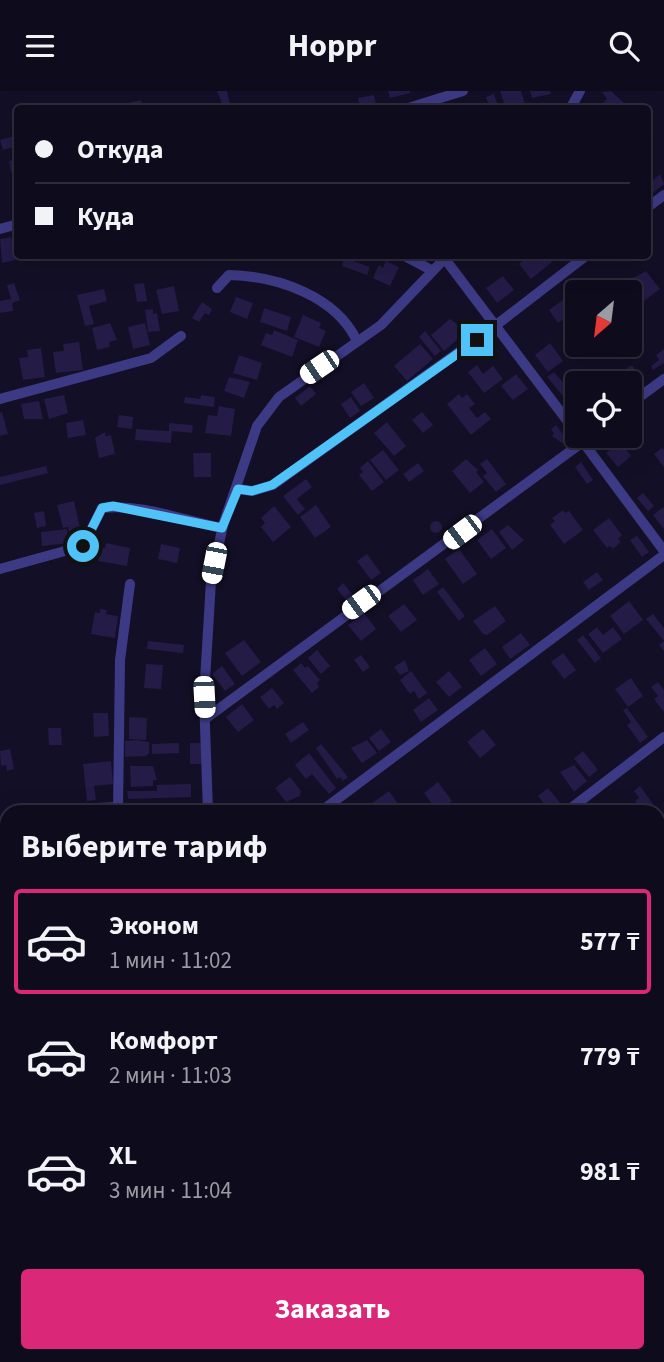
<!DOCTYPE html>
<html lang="ru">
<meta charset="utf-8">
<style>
:root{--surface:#0e0b1c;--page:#171425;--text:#f1f3f6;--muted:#9b9ba3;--line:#2e2b3b;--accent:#db2777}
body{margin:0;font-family:"Source Sans 3",sans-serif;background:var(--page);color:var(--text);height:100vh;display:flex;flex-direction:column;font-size:26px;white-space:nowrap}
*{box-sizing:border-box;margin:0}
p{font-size:23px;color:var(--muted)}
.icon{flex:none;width:38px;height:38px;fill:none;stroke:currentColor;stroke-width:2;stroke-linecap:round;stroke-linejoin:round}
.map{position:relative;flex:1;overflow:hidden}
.drawer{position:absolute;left:0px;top:714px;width:665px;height:558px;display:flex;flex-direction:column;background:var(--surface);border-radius:21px 21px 0 0;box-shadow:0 7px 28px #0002,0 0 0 2px var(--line)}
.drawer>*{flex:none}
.guide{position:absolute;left:14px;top:14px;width:637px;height:154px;border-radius:7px;box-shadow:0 7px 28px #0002,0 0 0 2px var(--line);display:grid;align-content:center;height:154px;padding:0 21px;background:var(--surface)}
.needle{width:46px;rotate:208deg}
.buttons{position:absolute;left:565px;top:189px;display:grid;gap:14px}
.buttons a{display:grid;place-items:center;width:77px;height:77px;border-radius:7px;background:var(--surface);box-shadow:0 7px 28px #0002,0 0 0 2px var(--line);font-size:35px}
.end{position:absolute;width:32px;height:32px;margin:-16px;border:9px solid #4fc3f7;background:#111;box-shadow:0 0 0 4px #111}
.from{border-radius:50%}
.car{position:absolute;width:21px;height:42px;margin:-21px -10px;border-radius:9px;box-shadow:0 0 5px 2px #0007;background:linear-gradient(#fff 24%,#345 0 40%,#fff 0 76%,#345 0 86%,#fff 0)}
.guide b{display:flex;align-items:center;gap:24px;height:66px;font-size:26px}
.guide b+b{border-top:2px solid var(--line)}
.guide i{width:18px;height:18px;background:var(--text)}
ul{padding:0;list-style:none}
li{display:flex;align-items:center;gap:21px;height:105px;margin:0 14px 10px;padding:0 7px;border:4px solid transparent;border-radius:7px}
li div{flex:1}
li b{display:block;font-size:26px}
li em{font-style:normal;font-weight:700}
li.current{border-color:var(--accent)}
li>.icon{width:63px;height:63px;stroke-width:1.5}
h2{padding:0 21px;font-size:32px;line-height:84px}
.action{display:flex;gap:14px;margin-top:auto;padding:14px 21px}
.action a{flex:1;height:80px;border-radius:7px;background:var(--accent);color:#fff;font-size:28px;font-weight:700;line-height:80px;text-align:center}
header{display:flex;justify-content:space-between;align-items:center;height:91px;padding:0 21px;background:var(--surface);font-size:32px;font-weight:700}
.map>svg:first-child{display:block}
.building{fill:#241b47}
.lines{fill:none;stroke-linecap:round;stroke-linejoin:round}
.minor{stroke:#3d3a85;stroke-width:10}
.route{stroke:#4fc3f7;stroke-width:9}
</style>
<header><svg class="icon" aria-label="menu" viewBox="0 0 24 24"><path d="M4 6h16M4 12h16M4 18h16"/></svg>Hoppr<svg class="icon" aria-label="search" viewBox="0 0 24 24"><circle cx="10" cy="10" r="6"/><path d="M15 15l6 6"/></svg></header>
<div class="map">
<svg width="664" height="1271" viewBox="0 0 664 1271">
<rect width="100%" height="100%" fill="#130f26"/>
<!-- building -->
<path class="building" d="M217 0H227L231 18H224Z
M388 0H410V2L390 7Z
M500 0H521L525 13 506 18Z
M530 0H550L551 3 532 7Z
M611 0 625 13 619 18H607L603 12 607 8 602 1Z
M494 3 499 18H490L486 6Z
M374 4 377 18H360L358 7Z
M141 9 143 17 129 18 128 12Z
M18 44V55L3 59 0 49Z
M18 68V80L11 81 9 70Z
M660 83 664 93 650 104 648 94Z
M11 146 16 169 2 172 0 148Z
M529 164H547L552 171 531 188 519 173Z
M344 167 370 176 367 184 342 175Z
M386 170 399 176 390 195 373 187 379 174 383 177Z
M646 180 660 198 644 210 631 193 635 190 633 187Z
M503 185 514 199 497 212 486 197Z
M14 192 20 209 12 212 13 220 0 222V210L11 208 7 194Z
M144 192 147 210 137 211 134 193Z
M174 195 179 220 162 223 156 199Z
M104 198 107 210 89 215 94 233 85 235 77 204Z
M236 206 253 212 247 228 230 221Z
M567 206 573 222 558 232 549 219Z
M202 211 212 218 209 224 205 222 199 231 192 227Z
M264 217 291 226 287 240 260 231Z
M153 218V223L157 222 160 240 148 241 145 219Z
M303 224 321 232 319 237 326 240 319 256 294 246Z
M450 228 463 237 460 240 463 244 444 260 431 244Z
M110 232 117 249 109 251 110 256 97 259 92 237Z
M145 232 150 254 133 258 128 236Z
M274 239 298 249 292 266 261 254 266 242 272 244Z
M425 240 441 260 435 265 419 246Z
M79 251 83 279 56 282 53 261 64 260 63 253Z
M550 252 563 270 548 281 535 264Z
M420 253 433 268 407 290 394 275Z
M41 257 45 286 23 289 19 267 28 266 27 259Z
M664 258V272L653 279 651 275 659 269 656 264Z
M239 264 262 272 257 289 233 282Z
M477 274 483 283 493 275 503 288 484 302 468 281Z
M632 274 643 291 631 298 620 282Z
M554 281 576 306 569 312 547 286Z
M516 283 528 298 513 309 501 295Z
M229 286 250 291 244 307 224 300Z
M364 292 374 307 361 315 351 301Z
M310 295 316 303 301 315 295 307Z
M459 303 462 307 467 303 475 313 469 317 477 327 485 321 491 328 471 344 447 313Z
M64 304 68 322 49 328 44 308Z
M201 304 215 306 214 316 184 312 185 306 200 308Z
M351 306 360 320 350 327 341 313Z
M39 310 43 328H24L21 313Z
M219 315 235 318 231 345 205 342 208 324 217 325Z
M2 321 8 343 0 345V322Z
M422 321 433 334 423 342 412 329Z
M119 324 133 326 132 338 117 336Z
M83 329 86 344 68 347 66 332Z
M387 331 406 355 394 365 374 342Z
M169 332 193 334 192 342 172 340 171 352 135 349 136 338 169 340Z
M556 334 567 348 562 352 552 345 554 343 551 338Z
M630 336 643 353 636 358 625 345H630Z
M105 341 106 345 111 344 115 363 99 367 95 347Z
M620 351 631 365 618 376 606 362Z
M662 357 664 359V376L654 363Z
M383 359 399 379 386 389 370 369Z
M193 362H211V386H194Z
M466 368 478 379 476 381 484 391 470 402 452 380Z
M487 368 506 393 496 401 483 385 487 382 480 373Z
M368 370 384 391 372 400 359 384 363 381 360 377Z
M581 371 593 389 587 393 575 376Z
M418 372 424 380 409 391 403 383Z
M46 375 48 382 0 394V386Z
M306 388 312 396 297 408 305 418 298 424 283 405Z
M643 402 654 415 648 420 637 407Z
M74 410 80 437 69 440 68 436 63 437 57 414Z
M316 414 331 436 315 447 300 426Z
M274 415 291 436 273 451 261 436 265 432 261 427Z
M663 416 664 417V438L653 424Z
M563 419 565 422 569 420 583 439 564 453 550 434 555 430 552 427Z
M44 420 46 435 37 437 34 422Z
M609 427 622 444 618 448 621 451 613 458 610 455 607 457 593 439Z
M430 436a6 6 0 1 1 12 0a6 6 0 1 1-12 0Z
M508 434 524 449 512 459 499 441Z
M67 438 69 452 42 455 41 441Z
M492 438 506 457 491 468 477 449Z
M637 445 649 461 642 466 630 449Z
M106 452 130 457 127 475 98 470 100 456 105 457Z
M161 453 180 457 177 472 158 468Z
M459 458 477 483 463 493 445 468Z
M367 463 381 482 371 489 357 470Z
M428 478 439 493 423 504 413 489Z
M597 481 603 489 589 499 583 491Z
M343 492 353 504 347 510 337 498Z
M443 496 465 525 459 530 437 501Z
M629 510 643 529 624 543 610 525Z
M404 513 417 529 401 541 388 525Z
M495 515 506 530 487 544 483 543 473 530Z
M100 518 107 519 106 523 118 525 115 547 91 543 95 521 100 522Z
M364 522 376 538 361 550 348 534Z
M653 523 664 537V560L659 554 664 550 646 528Z
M597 536 603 544 613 536 622 548 603 562 588 543Z
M521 542 530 554 510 568 502 556Z
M583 544 601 567 595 572 577 549Z
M244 549 261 571 242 585 225 562Z
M148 550 184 554 183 562 147 558Z
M485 557 497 573 481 585 469 569Z
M317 559 330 575 321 583 308 567Z
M563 562 576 579 564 588 551 571Z
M361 564 370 576 363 581 354 569Z
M405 569 409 580 400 584 394 576Z
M301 572 305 577 308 575 320 589 317 592 319 596 312 602 293 579Z
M146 573 163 574 161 598 144 597Z
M222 575 235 593 225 600 212 583Z
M411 580 427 602 419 608 414 600 410 603 400 589Z
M449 580 462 596 449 606 436 591Z
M631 587 643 605 628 616 615 598Z
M658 591 664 599V621L654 608 658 605 651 596Z
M272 597 284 612 277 618 274 614 269 618 260 606Z
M429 607 438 619 421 631 413 619Z
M242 613 254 629 238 641 226 626Z
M627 617 648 646 640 652 627 634 631 631 623 619Z
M93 622H108L109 645 94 646Z
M129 626 147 627 146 649 129 648Z
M303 631 309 639 291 652 285 643Z
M48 637H61L62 654H49Z
M381 638 391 651 379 660 369 647Z
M483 638 496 654 480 667 467 651Z
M136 649 149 651V662L146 665 125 666V650Z
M367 649 377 662 362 672 351 657Z
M179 652V662L152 663V653Z
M190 652H201V673H190Z
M321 653 348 686 343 690 340 686 337 688 316 657Z
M10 658 14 678 7 680 6 674 1 675 0 660Z
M583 660 598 679 589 686 574 668Z
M309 662 336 697 329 703 312 683 306 688 295 674Z
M111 670 113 693 94 695 96 709 87 710 83 673Z
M574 674 587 690 574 701 560 681Z
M130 675H153L157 689H153V695L131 696Z
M290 686 301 700 300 705 286 711 275 697Z
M438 691 452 710 438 721 424 702Z
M191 693V706L128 708 127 700H157V694Z
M640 695 653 713 647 717 644 713 640 716 635 710 639 707 634 700Z
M548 697 561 713 551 721H537L545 714 538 705Z
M389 700 399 714 390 721H378L372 712Z
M661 720 664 740 658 745V723Z
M658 1039 664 1046V1057L658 1062Z
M127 1265H155L156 1271H128Z
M189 1265H207V1271H190Z"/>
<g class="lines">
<!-- minor -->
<path class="minor" d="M405 18 463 0
M570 18 580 0
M648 116 664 104
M0 138 18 133
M403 164 433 180
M445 168 578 344
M217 197 229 184C277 185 336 205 357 250
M0 308 151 267 181 245
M630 313 664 288
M580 347 664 460
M238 398 252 400 273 394 495 235 587 164
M0 478 83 455 102 417C141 412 184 430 222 437
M205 628 591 345
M10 721 118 716
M118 721 120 569 130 493
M208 721 204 606 211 490 223 434 257 335 279 306 381 234 448 164
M320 721 664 464
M566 721 664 646
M658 831 664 826
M658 1012 664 1007
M658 1111 664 1119
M0 1189 7 1186
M658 1191 664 1187
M169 1265 170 1271
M263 1265V1271
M285 1271 294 1265
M532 1271 541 1265"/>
</g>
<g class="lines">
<!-- route -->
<path class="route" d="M83 455 102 417 113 415 222 437 238 398 252 400 272 394 477 249"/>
</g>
</svg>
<div class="buttons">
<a><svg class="needle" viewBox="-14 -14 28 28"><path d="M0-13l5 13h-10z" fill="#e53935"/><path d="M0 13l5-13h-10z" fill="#9b9ba3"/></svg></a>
<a><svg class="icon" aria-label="locate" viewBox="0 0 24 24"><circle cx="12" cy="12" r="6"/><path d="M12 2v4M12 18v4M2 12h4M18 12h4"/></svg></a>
</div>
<i class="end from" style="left:83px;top:455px"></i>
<i class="end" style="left:477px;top:249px"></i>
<i class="car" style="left:319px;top:276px;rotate:236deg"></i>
<i class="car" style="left:462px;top:441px;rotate:233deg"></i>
<i class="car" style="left:214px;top:472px;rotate:191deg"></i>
<i class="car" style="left:361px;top:511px;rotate:234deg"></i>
<i class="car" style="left:204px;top:606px;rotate:177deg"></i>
<div class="guide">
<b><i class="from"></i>Откуда</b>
<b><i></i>Куда</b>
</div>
<section class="drawer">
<h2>Выберите тариф</h2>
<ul>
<li class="current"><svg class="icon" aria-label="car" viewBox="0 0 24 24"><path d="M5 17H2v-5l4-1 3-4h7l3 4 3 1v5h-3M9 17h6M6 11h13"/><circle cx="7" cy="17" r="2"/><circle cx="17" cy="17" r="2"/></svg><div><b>Эконом</b><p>1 мин · 11:02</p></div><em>577 ₸</em></li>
<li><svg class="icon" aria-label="car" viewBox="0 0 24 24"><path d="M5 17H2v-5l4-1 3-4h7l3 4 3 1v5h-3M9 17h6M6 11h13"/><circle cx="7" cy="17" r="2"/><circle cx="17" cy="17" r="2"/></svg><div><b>Комфорт</b><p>2 мин · 11:03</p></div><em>779 ₸</em></li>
<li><svg class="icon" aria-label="car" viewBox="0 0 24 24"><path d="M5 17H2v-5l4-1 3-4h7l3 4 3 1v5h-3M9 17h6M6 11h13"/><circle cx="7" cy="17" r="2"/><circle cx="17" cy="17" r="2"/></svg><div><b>XL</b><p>3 мин · 11:04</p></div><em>981 ₸</em></li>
</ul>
<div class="action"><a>Заказать</a></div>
</section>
</div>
